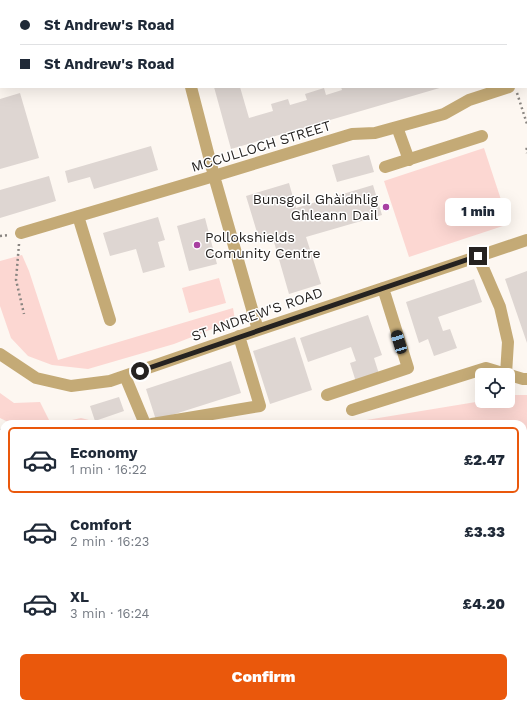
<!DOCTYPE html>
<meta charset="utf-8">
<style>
:root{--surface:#fff;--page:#f2f2f3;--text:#1f2937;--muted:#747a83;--line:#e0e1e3;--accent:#ea580c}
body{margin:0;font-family:"Work Sans",sans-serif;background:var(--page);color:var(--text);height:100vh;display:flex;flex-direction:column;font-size:15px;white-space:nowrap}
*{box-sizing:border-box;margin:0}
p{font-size:13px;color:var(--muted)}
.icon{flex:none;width:22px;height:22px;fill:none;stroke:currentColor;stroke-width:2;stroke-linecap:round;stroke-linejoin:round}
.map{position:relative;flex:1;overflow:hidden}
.panel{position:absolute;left:0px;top:420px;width:527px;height:288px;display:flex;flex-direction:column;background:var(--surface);border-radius:12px 12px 0 0;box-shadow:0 4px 16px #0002}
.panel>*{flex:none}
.banner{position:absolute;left:0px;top:0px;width:527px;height:88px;box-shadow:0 4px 16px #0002;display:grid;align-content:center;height:88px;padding:0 20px;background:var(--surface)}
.controls{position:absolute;left:475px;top:368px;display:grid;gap:8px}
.controls a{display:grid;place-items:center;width:40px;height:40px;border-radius:6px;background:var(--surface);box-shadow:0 4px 16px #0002;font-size:20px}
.end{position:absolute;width:18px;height:18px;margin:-9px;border:5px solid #252220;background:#fff;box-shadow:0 0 0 2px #fff}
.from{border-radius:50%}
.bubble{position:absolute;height:28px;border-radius:6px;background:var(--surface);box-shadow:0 4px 16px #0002;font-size:13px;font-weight:800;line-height:28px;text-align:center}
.car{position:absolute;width:12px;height:24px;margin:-12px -6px;border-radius:5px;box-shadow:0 0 3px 1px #0007;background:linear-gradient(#222 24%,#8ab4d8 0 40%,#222 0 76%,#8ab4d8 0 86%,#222 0)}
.banner b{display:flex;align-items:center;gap:14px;height:38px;font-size:15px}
.banner b+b{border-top:1px solid var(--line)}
.banner i{width:10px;height:10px;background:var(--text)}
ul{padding:7px 0 0;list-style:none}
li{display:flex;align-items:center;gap:12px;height:66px;margin:0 8px 6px;padding:0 12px;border:2px solid transparent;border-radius:6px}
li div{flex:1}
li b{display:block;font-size:15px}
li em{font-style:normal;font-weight:800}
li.active{border-color:var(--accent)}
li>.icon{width:36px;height:36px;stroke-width:1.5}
.primary-button{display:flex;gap:8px;margin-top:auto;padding:8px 20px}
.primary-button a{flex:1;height:46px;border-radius:6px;background:var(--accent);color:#fff;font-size:16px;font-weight:800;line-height:46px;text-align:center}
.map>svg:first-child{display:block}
.green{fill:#fcd7d2}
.building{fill:#ded6d2}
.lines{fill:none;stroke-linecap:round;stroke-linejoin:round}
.path{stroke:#898581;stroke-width:2.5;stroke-dasharray:2 3;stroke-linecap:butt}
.minor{stroke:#c4aa76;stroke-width:12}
.rail-casing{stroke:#94908c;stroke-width:4.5}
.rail{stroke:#fff;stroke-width:3;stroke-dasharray:9;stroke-linecap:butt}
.route{stroke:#252220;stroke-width:5}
.poi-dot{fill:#a83fa1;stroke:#fff;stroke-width:1.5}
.labels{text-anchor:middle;stroke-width:3;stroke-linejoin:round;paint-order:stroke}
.street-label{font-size:14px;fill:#252220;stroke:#fff}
.poi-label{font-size:14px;fill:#252220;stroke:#fff;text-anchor:end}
</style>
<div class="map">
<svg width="527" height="708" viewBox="0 0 527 708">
<rect width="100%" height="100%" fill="#fdf7f1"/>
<!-- green -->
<path class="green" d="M0 0H98V1H1L0 53Z
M484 148 509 224 409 257 384 181Z
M22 255 29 271 58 360 233 308 235 320 174 344 88 369 52 365 28 356 11 338 0 306V261Z
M219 278 226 303 189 313 182 288Z
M0 393 14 403 40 402 51 424H12L0 418Z
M515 395H527V430H523V424H342L482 401H508V396Z
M81 418 105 424H54Z
M0 444 4 445V526L0 527Z
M523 470H527V494H523Z"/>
<!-- building -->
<path class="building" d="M214 87H240L249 118 273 111 271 104 288 99 290 105 307 100 305 94 324 88 326 95 342 90 341 87H443L231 149Z
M20 93 39 158 0 169V99Z
M151 146 158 170 94 189 90 177 68 183 65 171Z
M369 155 374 172 337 182 332 165Z
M49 176 56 201 0 218V190Z
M289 183 296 208 373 185 382 215 306 237 321 284 289 294 272 235 259 239 246 196Z
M158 217 165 240 158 242 165 267 143 273 136 249 110 256 103 233Z
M205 218 217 264 189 271 177 226Z
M527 271V343L505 279Z
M474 279 482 302 438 317 443 331 450 329 457 348 434 356 428 339 419 343 406 302Z
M368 315 382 355 374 358 379 374 356 382 350 363 356 361 351 347 308 362 300 338Z
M295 337 312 390 270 404 253 351Z
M231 361 241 393 156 420 146 389Z
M119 397 124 411 95 421 90 406Z
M74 704H84L78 708Z
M101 704H143L146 708H104Z
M216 704H336V708H216Z"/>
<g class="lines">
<!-- path -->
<path class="path" d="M58 0V1
M517 93 527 124
M527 148 526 150 527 153
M0 236 9 235
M19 244 16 280 24 314
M0 695 4 699
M9 704 12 708"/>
<!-- minor -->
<path class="minor" d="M168 0 169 1
M261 1 265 0
M0 78 1 77
M526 82H527
M191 87 214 176 258 330
M397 127 409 160
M385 167 482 136
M78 216 110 320
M21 233 214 176 352 134 375 133 444 114 469 100 509 87
M478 256 500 307 508 342 506 374
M0 354 36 378 71 386 110 381 258 330 527 240
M125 376 145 424
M327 395 408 368 383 288
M352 410 486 368 523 379H527
M152 424 260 406 239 336
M523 547 525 550 527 566
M523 678 527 671
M61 704 64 708
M161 704 163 708
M189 704 191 708
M419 704 420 708
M449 704V708
M481 704 482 708
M373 708 399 704
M499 708 503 704"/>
<defs>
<path id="rail" d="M0 431 4 433
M523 441H527
M523 456 527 455
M0 536 4 535
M0 543 4 542"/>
</defs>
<!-- rail casing -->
<use href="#rail" class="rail-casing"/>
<!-- rail -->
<use href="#rail" class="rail"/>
</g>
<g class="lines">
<!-- route -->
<path class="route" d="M140 371 478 256"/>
</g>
<!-- markers -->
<g class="poi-dot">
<circle cx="386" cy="207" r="4"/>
<circle cx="197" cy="245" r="4"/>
</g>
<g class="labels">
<!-- street labels -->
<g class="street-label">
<text transform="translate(261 146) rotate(-17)" y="5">MCCULLOCH STREET</text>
<text transform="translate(257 314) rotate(-19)" y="5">ST ANDREW'S ROAD</text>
</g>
<!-- poi labels -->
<g class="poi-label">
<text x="378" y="204">Bunsgoil Ghàidhlig<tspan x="378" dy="16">Ghleann Dail</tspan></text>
<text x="205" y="242" text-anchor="start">Pollokshields<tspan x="205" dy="16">Comunity Centre</tspan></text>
</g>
</g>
</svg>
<div class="controls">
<a><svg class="icon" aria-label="locate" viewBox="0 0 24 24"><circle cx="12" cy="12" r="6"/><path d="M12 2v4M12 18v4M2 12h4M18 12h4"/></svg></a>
</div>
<i class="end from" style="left:140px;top:371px"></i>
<i class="end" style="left:478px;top:256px"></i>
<div class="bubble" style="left:445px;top:198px;width:66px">1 min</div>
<i class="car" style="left:399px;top:342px;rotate:343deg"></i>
<div class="banner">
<b><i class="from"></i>St Andrew's Road</b>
<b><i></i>St Andrew's Road</b>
</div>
<section class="panel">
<ul>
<li class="active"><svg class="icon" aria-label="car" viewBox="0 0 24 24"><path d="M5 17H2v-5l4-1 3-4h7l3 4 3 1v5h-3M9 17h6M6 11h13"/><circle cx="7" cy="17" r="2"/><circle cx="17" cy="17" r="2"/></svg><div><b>Economy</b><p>1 min · 16:22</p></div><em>£2.47</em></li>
<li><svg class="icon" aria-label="car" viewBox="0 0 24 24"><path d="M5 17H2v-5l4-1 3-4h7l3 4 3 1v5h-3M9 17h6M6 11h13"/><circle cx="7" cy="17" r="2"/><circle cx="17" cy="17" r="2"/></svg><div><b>Comfort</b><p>2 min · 16:23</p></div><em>£3.33</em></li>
<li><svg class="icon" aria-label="car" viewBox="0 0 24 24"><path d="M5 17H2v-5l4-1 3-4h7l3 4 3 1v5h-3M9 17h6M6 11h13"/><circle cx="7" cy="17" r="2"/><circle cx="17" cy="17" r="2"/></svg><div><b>XL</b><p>3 min · 16:24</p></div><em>£4.20</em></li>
</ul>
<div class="primary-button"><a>Confirm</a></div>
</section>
</div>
